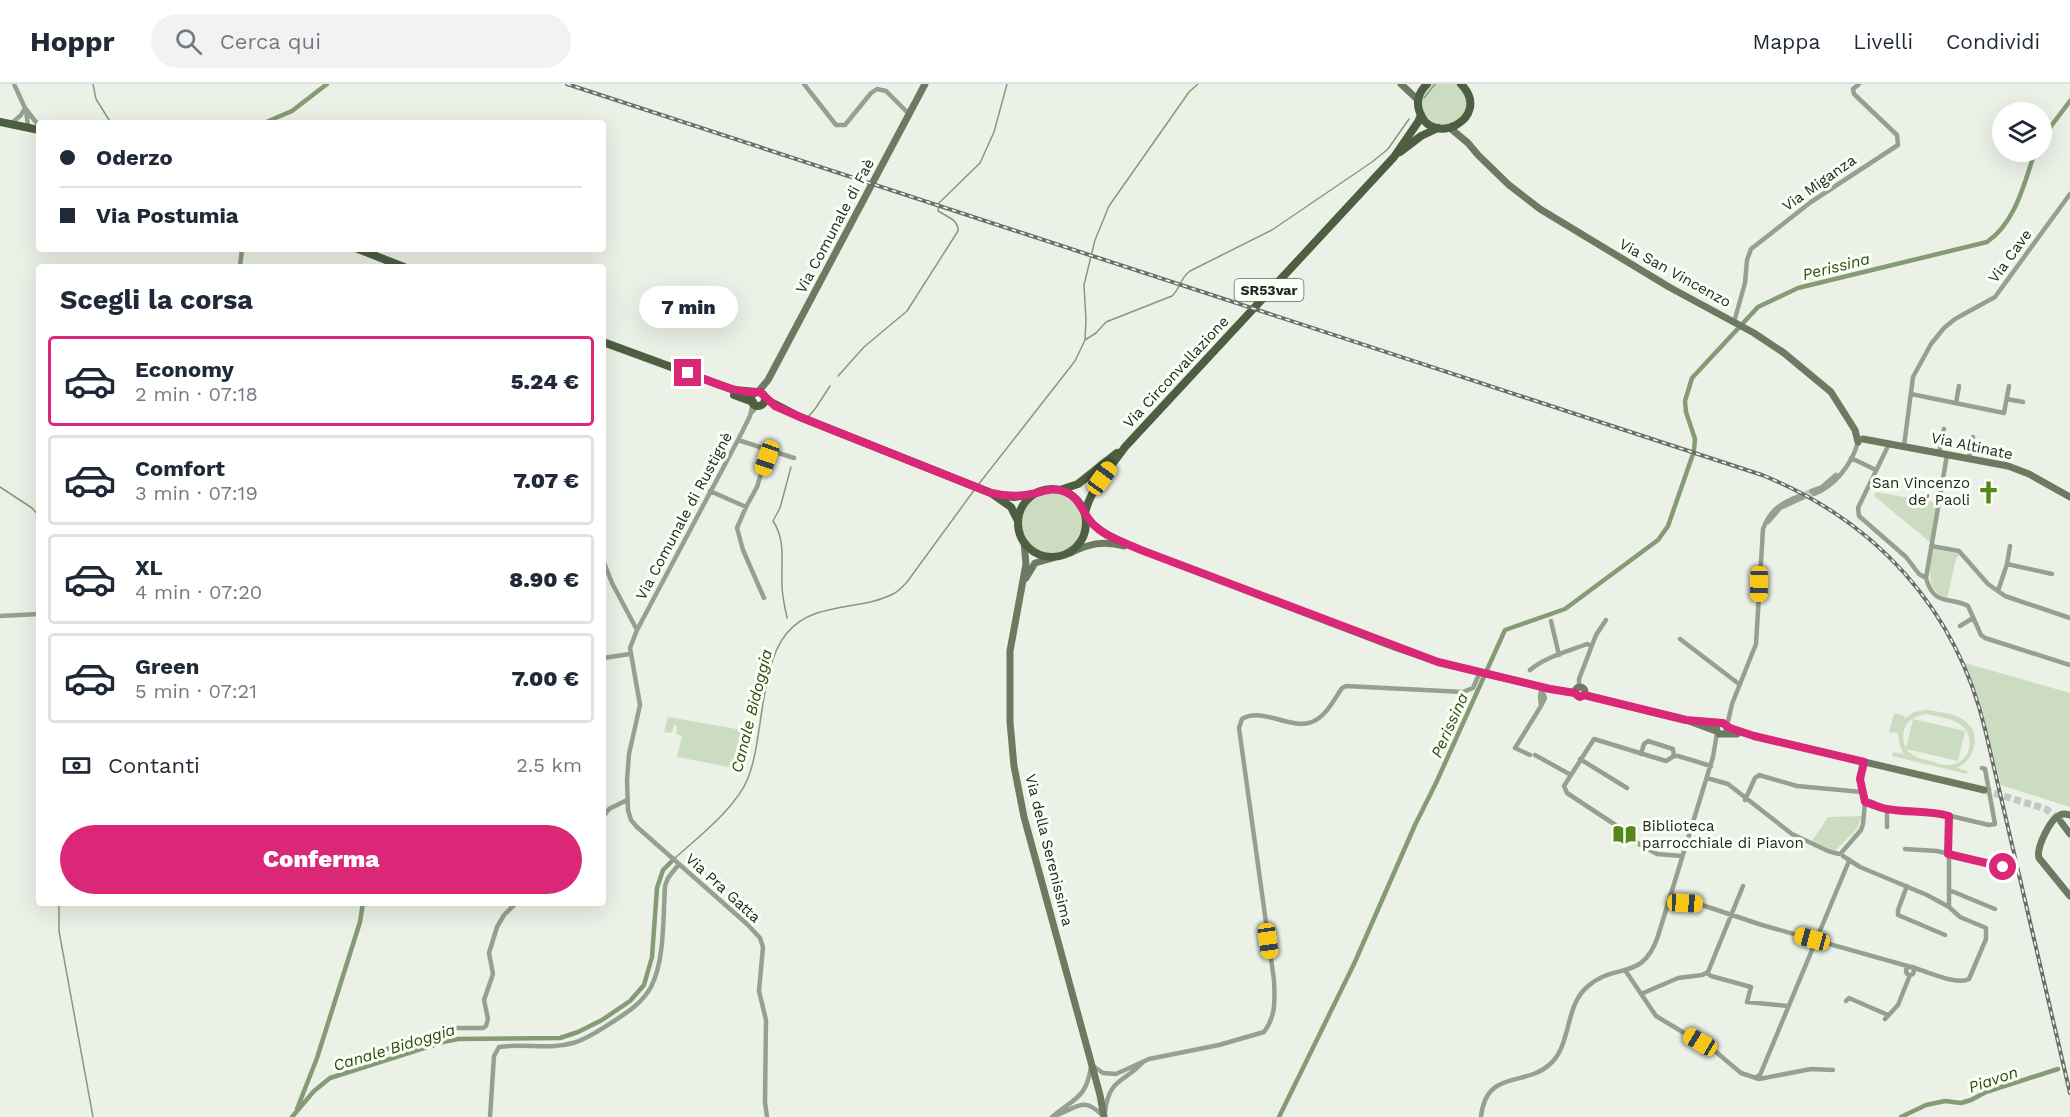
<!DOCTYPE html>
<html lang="it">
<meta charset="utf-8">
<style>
:root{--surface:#fff;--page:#f2f2f3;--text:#1f2937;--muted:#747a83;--line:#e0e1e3;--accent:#db2777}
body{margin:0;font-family:"Work Sans",sans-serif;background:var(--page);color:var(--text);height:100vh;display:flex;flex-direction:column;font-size:22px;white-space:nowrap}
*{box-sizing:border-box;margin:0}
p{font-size:20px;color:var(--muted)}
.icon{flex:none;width:33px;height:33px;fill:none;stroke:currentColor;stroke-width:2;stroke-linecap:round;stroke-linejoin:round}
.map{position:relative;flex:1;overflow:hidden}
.sheet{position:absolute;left:36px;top:180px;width:570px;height:642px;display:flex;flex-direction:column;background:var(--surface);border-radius:6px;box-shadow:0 6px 24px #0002}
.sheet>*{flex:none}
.banner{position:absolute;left:36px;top:36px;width:570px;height:132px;border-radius:6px;box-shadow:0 6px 24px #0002;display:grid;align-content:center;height:132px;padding:0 24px;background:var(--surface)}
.controls{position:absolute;left:1992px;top:18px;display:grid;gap:12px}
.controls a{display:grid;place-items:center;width:60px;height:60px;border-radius:50%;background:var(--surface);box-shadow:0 6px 24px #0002;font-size:30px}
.end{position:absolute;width:27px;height:27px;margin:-14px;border:8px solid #db2777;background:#fff;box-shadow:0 0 0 3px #fff}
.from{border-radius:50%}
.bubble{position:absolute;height:42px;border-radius:21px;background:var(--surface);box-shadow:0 6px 24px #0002;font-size:20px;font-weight:800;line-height:42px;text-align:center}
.car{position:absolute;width:18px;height:36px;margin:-18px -9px;border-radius:8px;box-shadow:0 0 4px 2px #0007;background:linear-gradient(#f5c518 24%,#345 0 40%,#f5c518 0 76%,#345 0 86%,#f5c518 0)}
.banner b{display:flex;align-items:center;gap:21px;height:57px;font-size:22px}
.banner b+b{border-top:2px solid var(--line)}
.banner i{width:15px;height:15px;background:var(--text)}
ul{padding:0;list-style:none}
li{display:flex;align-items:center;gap:18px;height:90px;margin:0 12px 9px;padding:0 12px;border:3px solid var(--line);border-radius:6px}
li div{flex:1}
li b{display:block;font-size:22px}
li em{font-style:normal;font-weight:800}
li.current{border-color:var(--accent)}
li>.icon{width:54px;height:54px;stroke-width:1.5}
h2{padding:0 24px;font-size:27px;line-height:72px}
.pay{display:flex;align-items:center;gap:15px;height:66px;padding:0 24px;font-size:22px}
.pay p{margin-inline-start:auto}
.button{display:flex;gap:12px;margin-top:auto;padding:12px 24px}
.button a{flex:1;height:69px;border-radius:36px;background:var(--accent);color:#fff;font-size:24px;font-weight:800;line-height:69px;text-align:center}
header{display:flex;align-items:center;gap:36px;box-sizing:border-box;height:84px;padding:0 30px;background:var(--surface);border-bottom:2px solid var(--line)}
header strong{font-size:28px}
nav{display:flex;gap:33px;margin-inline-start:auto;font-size:21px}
.search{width:420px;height:54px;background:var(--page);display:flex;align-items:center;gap:15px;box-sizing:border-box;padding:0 21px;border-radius:33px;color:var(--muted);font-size:22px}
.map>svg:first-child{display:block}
.green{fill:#ccdcc0;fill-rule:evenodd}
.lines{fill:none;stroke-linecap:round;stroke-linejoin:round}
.stream{stroke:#859b75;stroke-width:1.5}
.canal{stroke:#859b75;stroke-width:4.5}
.street-tunnel{stroke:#c3c8c0;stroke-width:4.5;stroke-dasharray:4.5 2;stroke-linecap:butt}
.secondary-tunnel{stroke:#c3c8c0;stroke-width:7;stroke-dasharray:7 3.5;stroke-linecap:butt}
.street{stroke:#96a08f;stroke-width:4.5}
.secondary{stroke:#6b7a61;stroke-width:7}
.primary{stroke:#4e5f41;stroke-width:8}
.rail-casing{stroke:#6b6f69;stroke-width:4}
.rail{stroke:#f9fff4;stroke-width:1.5;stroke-dasharray:4.5;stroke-linecap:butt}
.route{stroke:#db2777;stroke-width:8}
.labels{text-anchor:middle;stroke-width:6;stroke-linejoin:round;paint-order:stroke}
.shield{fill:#f9fff4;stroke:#646762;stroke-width:1.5}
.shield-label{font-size:14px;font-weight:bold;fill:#242623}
.street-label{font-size:15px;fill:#242623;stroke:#f9fff4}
.poi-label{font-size:15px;fill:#242623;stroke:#f9fff4;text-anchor:end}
.water-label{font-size:16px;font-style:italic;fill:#2d4910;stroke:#f9fff4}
</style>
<header>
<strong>Hoppr</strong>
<div class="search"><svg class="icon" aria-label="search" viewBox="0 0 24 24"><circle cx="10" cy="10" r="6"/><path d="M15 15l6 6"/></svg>Cerca qui</div>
<nav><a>Mappa</a><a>Livelli</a><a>Condividi</a></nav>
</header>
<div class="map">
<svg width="2070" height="1033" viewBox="0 0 2070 1033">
<rect width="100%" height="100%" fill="#ebf1e7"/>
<!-- green -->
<path class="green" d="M1430 0H1458L1468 15 1466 30 1447 43 1431 39 1422 27V12Z
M1876 408 1938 419 1931 459 1874 412Z
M1021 439a31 31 0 1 1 62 0a31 31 0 1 1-62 0Z
M1933 465 1960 470 1956 475 1947 515C1924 506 1930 484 1933 465Z
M1965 579 2070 609V723L2001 701 1982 624Z
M1926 626C1938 627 1954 630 1964 636 1983 650 1975 675 1957 684L1968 687 1967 690 1892 672 1893 668 1904 670 1899 660 1898 649 1889 648 1894 629 1905 632 1904 635 1914 628ZM1926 630C1936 632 1950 634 1958 639 1977 649 1972 679 1950 681 1944 682 1937 679 1931 677 1921 675 1913 673 1906 665L1958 677 1965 647 1913 635 1906 664C1898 647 1908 632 1926 630Z
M668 633 748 647 740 685 677 673 682 652 676 650 677 642 674 641 672 649 664 648Z
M1862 732 1857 745 1836 766 1829 765 1812 757 1828 733Z"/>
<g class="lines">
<!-- stream -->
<path class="stream" d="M93 0 96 15 111 39
M1424 14 1435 0
M1085 256 1096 249 1106 238 1172 212C1180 205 1180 194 1190 187L1272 146 1372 78 1388 65 1409 35
M838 292 864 263 907 227 958 147C959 136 946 132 938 127L939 119 980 79 994 48 1007 0
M808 333 815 325 830 302
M978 401 1075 277 1085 256 1086 236 1084 201 1095 156 1109 122 1189 8 1198 0
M0 403 32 424 39 432
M787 534C785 523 782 512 782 501 781 479 786 456 773 437L780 424 791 383
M674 775C697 754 737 723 748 694 764 654 759 582 787 549 813 517 860 527 893 510 899 507 903 502 907 498L975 405
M59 819V847L93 1033"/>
<!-- canal -->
<path class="canal" d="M264 39 292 27 327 0
M2042 54 2070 17
M240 183 242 165
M1694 366 1695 355 1686 328 1685 317 1692 294 1758 223 1798 204 1987 158C2016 138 2024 99 2035 68
M297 1025 317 974 360 838 363 819
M292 1033 314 1007 330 994 443 958 458 955 560 954 578 948 602 936 630 917 644 901 652 873 657 804 663 786 674 775
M1279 1033 1354 880 1415 741 1436 699 1505 546 1565 525 1658 456 1668 442 1693 370
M1901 1033 1926 1021 1945 1017 1961 1019 1971 1016 1986 1008 2058 985"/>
<!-- street-tunnel -->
<path class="street-tunnel" d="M1799 412 1811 407
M1802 414 1814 410"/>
<!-- secondary-tunnel -->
<path class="secondary-tunnel" d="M1984 706 2046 725 2059 736"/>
<!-- street -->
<path class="street" d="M14 0 25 24 39 42
M804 0 836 41H845L871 9 877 5 886 7 909 30
M26 26 28 42
M12 39 21 31 25 24
M384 177 393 183
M1734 238 1745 199 1747 176 1751 165 1811 118 1898 61 1897 51 1854 10 1853 5 1859 0
M1911 310 2004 329 2009 302
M2007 315 2023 318
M753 319 750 332 738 356 637 546 630 564 640 621 629 670 627 696 628 726 631 736 637 743 747 840 760 854 763 863 759 907 766 936 765 1018 767 1033
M1956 319 1959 302
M751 329 759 321
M738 356 794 374
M1889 360 1858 424 1859 432 1906 473 1919 490 1926 494 1947 371
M1904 362 1913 293 1931 260 1944 244 1955 235 1995 213 2070 110
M1939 369 1944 345
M1851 374 1876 386
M1969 374 1973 353
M710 407 746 423
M1811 407 1822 403 1836 391
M1814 410C1835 402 1852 380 1858 358
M1768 438 1780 424 1802 414
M1931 462 1959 467 1988 500 2005 512 2070 534
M603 476 612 499 637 546
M2007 480 2052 490
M1926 494C1934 523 1949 512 1968 522L1981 551 1985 554 2070 581
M1998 507 2007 480 2010 462
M764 514 743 466 737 444 746 423 757 403 768 367
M0 532 39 530
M1551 537 1559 571
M1960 542 1973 534
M1680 555 1739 600
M603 574 630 570
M1530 586C1545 573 1569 567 1587 560L1592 562
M1579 603V595L1596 551 1606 536
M1542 606 1545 614 1541 622 1540 612 1542 603
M1727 642 1732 620 1756 560 1763 445C1770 426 1781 419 1799 412
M1641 670 1644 660 1648 657 1673 665 1674 672
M1530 671 1515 664 1541 622
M1535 671 1571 691
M1580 675 1627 704
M1707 694 1728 700 1792 750 1828 767 1839 770
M1745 716 1755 694 1759 691 1797 702 1862 708
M1865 718 1887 725 1910 728H1934L1989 741 1995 740 1985 685 1982 684
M1887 725V743
M1949 732V823
M603 733 609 725 627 716
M1905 765 1937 767 2003 783
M1842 768 1861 746 1863 740 1865 718 1860 695 1864 678
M1682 772 1657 770 1639 760 1614 740 1567 709 1564 702 1594 655 1666 677 1674 672H1678L1711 682
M1843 772 1860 783 1927 811 1949 823 1960 833 1986 844V855L1969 895C1957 902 1925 887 1912 883
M1907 802 1898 826V831L1945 851
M1949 806 1995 825
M1668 818 1699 820 1762 841 1911 883
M1906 887a4 4 0 1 1 8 0a4 4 0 1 1-8 0Z
M1625 886 1656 932 1716 968 1741 989 1759 995 1811 985 1833 986
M1707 889 1711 892 1751 903 1747 918 1787 922
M1641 910 1678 894 1702 891 1708 888 1743 802
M1846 917 1849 914 1888 931
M1885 935 1898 921 1910 891
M358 975 435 949 455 944H483L486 942 488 935 484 916 493 890 489 869 497 843 504 831 516 819
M1093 982 1103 989 1116 990 1149 975 1219 961 1264 948C1276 932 1275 916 1274 896L1239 644 1242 635C1265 621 1296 652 1319 634 1329 627 1335 614 1342 604L1346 602 1463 608 1473 604 1480 588
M1756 993 1760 991 1849 777
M1105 1028C1109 994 1124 999 1143 978
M1057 1031C1077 1024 1083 1012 1102 1031
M490 1033 494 972 499 963C524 959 549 966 573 959 588 955 601 945 614 937 628 928 643 918 651 903 665 876 663 832 665 802L668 794 679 780
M1052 1033C1074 1014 1086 1015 1091 983
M1481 1033C1486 985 1524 1003 1549 981 1572 962 1564 923 1587 903 1616 877 1642 899 1658 852L1713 673 1717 649"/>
<!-- secondary -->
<path class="secondary" d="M1401 0 1418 16
M1450 44 1468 59 1478 71 1509 101 1540 125 1669 203 1754 249 1784 269 1831 308 1855 346 1858 358
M758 308 768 296 925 0
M1863 355 2008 382 2029 390 2070 413
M1086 432C1100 450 1120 457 1141 466L1397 564 1438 578 1550 605 1575 609
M1024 458 1026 480 1010 567V638L1014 682 1024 733 1100 1011 1104 1033
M1070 469C1089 460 1103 456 1124 462
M1026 494 1035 479 1053 474
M1575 608a5 5 0 1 1 10 0a5 5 0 1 1-10 0Z
M1584 611 1686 636 1716 647
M1727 643 1754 652 1984 706
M1726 649 1728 645 1723 639 1718 640 1716 645 1719 650H1737
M2070 731C2066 730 2064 729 2060 731 2050 735 2036 764 2039 774L2070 812
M2061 738 2070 750"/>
<!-- primary -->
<path class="primary" d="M1427 0C1420 7 1416 16 1419 26 1430 66 1494 34 1461 0
M0 38 39 46
M1400 68 1421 52 1438 44
M358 165 404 183
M603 258 734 306 757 308
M751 315a7 7 0 1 1 14 0a7 7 0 1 1-14 0Z
M734 311 753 318
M765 315 800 333 991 409 1011 423 1018 437
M1018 439a34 34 0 1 1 68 0a34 34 0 1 1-68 0Z
M1060 406 1078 400 1117 369
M998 411 1014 413 1033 410
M1085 429C1091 404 1110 384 1125 363L1394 73 1418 38 1421 31"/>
<defs>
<path id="rail" d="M567 0 1762 391C1876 437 1956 525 1985 645L2070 1009"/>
</defs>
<!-- rail casing -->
<use href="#rail" class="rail-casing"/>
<!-- rail -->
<use href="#rail" class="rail"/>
</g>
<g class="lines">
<!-- route -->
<path class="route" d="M688 289C711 297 735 310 760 308L775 322 800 333 991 409C1005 412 1017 413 1032 410 1043 408 1051 403 1063 407 1082 413 1082 432 1096 443 1108 454 1126 459 1141 466L1438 578 1550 605 1575 609 1580 613 1584 611 1686 636 1723 639 1730 644 1754 652 1864 678 1860 695 1865 718C1873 720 1880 724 1887 725 1908 729 1928 726 1949 732L1948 770 2003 783"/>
</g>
<!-- icons -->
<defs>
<symbol id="church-bare" viewBox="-9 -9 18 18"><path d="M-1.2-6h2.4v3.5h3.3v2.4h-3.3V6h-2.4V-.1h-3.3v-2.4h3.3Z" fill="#54861b" stroke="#f9fff4" stroke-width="2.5" paint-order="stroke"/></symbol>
<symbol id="library-bare" viewBox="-9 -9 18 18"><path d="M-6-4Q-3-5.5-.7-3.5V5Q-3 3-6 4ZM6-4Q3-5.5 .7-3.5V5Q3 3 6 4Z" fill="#54861b" stroke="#f9fff4" stroke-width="2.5" paint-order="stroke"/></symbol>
</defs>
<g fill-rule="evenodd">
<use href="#church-bare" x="1972" y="392" width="33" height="33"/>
<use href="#library-bare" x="1608" y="734" width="33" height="33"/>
</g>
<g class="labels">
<!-- shield labels -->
<rect class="shield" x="1234.5" y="195" width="69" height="22" rx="4.5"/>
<g class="shield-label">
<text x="1269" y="211">SR53var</text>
</g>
<!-- street labels -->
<g class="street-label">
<text transform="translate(1819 99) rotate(-35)" y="5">Via Miganza</text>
<text transform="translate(835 142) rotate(-62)" y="5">Via Comunale di Faè</text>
<text transform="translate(2010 172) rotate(-54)" y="5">Via Cave</text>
<text transform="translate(1675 189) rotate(29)" y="5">Via San Vincenzo</text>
<text transform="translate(1176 288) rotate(-47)" y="5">Via Circonvallazione</text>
<text transform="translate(1972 362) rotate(12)" y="5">Via Altinate</text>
<text transform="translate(684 432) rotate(-62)" y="5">Via Comunale di Rustignè</text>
<text transform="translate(1049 766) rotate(76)" y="5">Via della Serenissima</text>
<text transform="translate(723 804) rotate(42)" y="5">Via Pra Gatta</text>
</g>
<!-- poi labels -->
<g class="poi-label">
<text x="1970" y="404">San Vincenzo<tspan x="1970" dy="17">de' Paoli</tspan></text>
<text x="1642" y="747" text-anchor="start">Biblioteca<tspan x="1642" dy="17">parrocchiale di Piavon</tspan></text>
</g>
<!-- water labels -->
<g class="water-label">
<text transform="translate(1836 182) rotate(-14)" y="6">Perissina</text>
<text transform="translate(751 627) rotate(-76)" y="6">Canale Bidoggia</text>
<text transform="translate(1449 641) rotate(-66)" y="6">Perissina</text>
<text transform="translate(394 963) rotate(-17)" y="6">Canale Bidoggia</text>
<text transform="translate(1993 995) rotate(-19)" y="6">Piavon</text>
</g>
</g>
</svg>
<div class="controls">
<a><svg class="icon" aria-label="layers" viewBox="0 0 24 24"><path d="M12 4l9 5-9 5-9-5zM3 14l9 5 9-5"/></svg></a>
</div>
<i class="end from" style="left:2003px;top:783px"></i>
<i class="end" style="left:688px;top:289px"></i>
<div class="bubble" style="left:639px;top:202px;width:99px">7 min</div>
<i class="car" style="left:767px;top:374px;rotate:199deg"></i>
<i class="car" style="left:1102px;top:394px;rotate:36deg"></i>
<i class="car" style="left:1759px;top:500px;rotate:181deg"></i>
<i class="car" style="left:1685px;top:819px;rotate:93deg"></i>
<i class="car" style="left:1812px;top:855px;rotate:285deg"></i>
<i class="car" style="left:1268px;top:857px;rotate:172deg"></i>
<i class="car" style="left:1700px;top:958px;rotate:301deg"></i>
<div class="banner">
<b><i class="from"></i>Oderzo</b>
<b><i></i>Via Postumia</b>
</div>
<section class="sheet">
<h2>Scegli la corsa</h2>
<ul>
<li class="current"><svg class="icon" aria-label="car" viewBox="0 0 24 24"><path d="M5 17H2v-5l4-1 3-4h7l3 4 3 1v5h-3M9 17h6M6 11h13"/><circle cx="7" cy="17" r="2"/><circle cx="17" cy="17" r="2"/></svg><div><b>Economy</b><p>2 min · 07:18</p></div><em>5.24 €</em></li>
<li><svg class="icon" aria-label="car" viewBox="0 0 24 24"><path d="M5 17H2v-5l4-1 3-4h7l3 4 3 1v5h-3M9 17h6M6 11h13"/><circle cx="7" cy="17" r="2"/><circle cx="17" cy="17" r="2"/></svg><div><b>Comfort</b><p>3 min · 07:19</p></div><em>7.07 €</em></li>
<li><svg class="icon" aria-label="car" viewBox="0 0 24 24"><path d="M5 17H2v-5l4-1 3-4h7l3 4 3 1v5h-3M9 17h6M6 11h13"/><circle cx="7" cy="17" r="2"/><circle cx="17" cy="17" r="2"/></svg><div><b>XL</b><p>4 min · 07:20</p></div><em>8.90 €</em></li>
<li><svg class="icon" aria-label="car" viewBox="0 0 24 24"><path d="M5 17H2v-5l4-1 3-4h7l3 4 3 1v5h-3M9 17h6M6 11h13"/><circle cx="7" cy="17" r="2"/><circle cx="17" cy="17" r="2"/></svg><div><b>Green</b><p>5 min · 07:21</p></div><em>7.00 €</em></li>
</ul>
<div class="pay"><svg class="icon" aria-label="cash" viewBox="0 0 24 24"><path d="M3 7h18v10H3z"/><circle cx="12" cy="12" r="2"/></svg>Contanti<p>2.5 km</p></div>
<div class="button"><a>Conferma</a></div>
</section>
</div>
